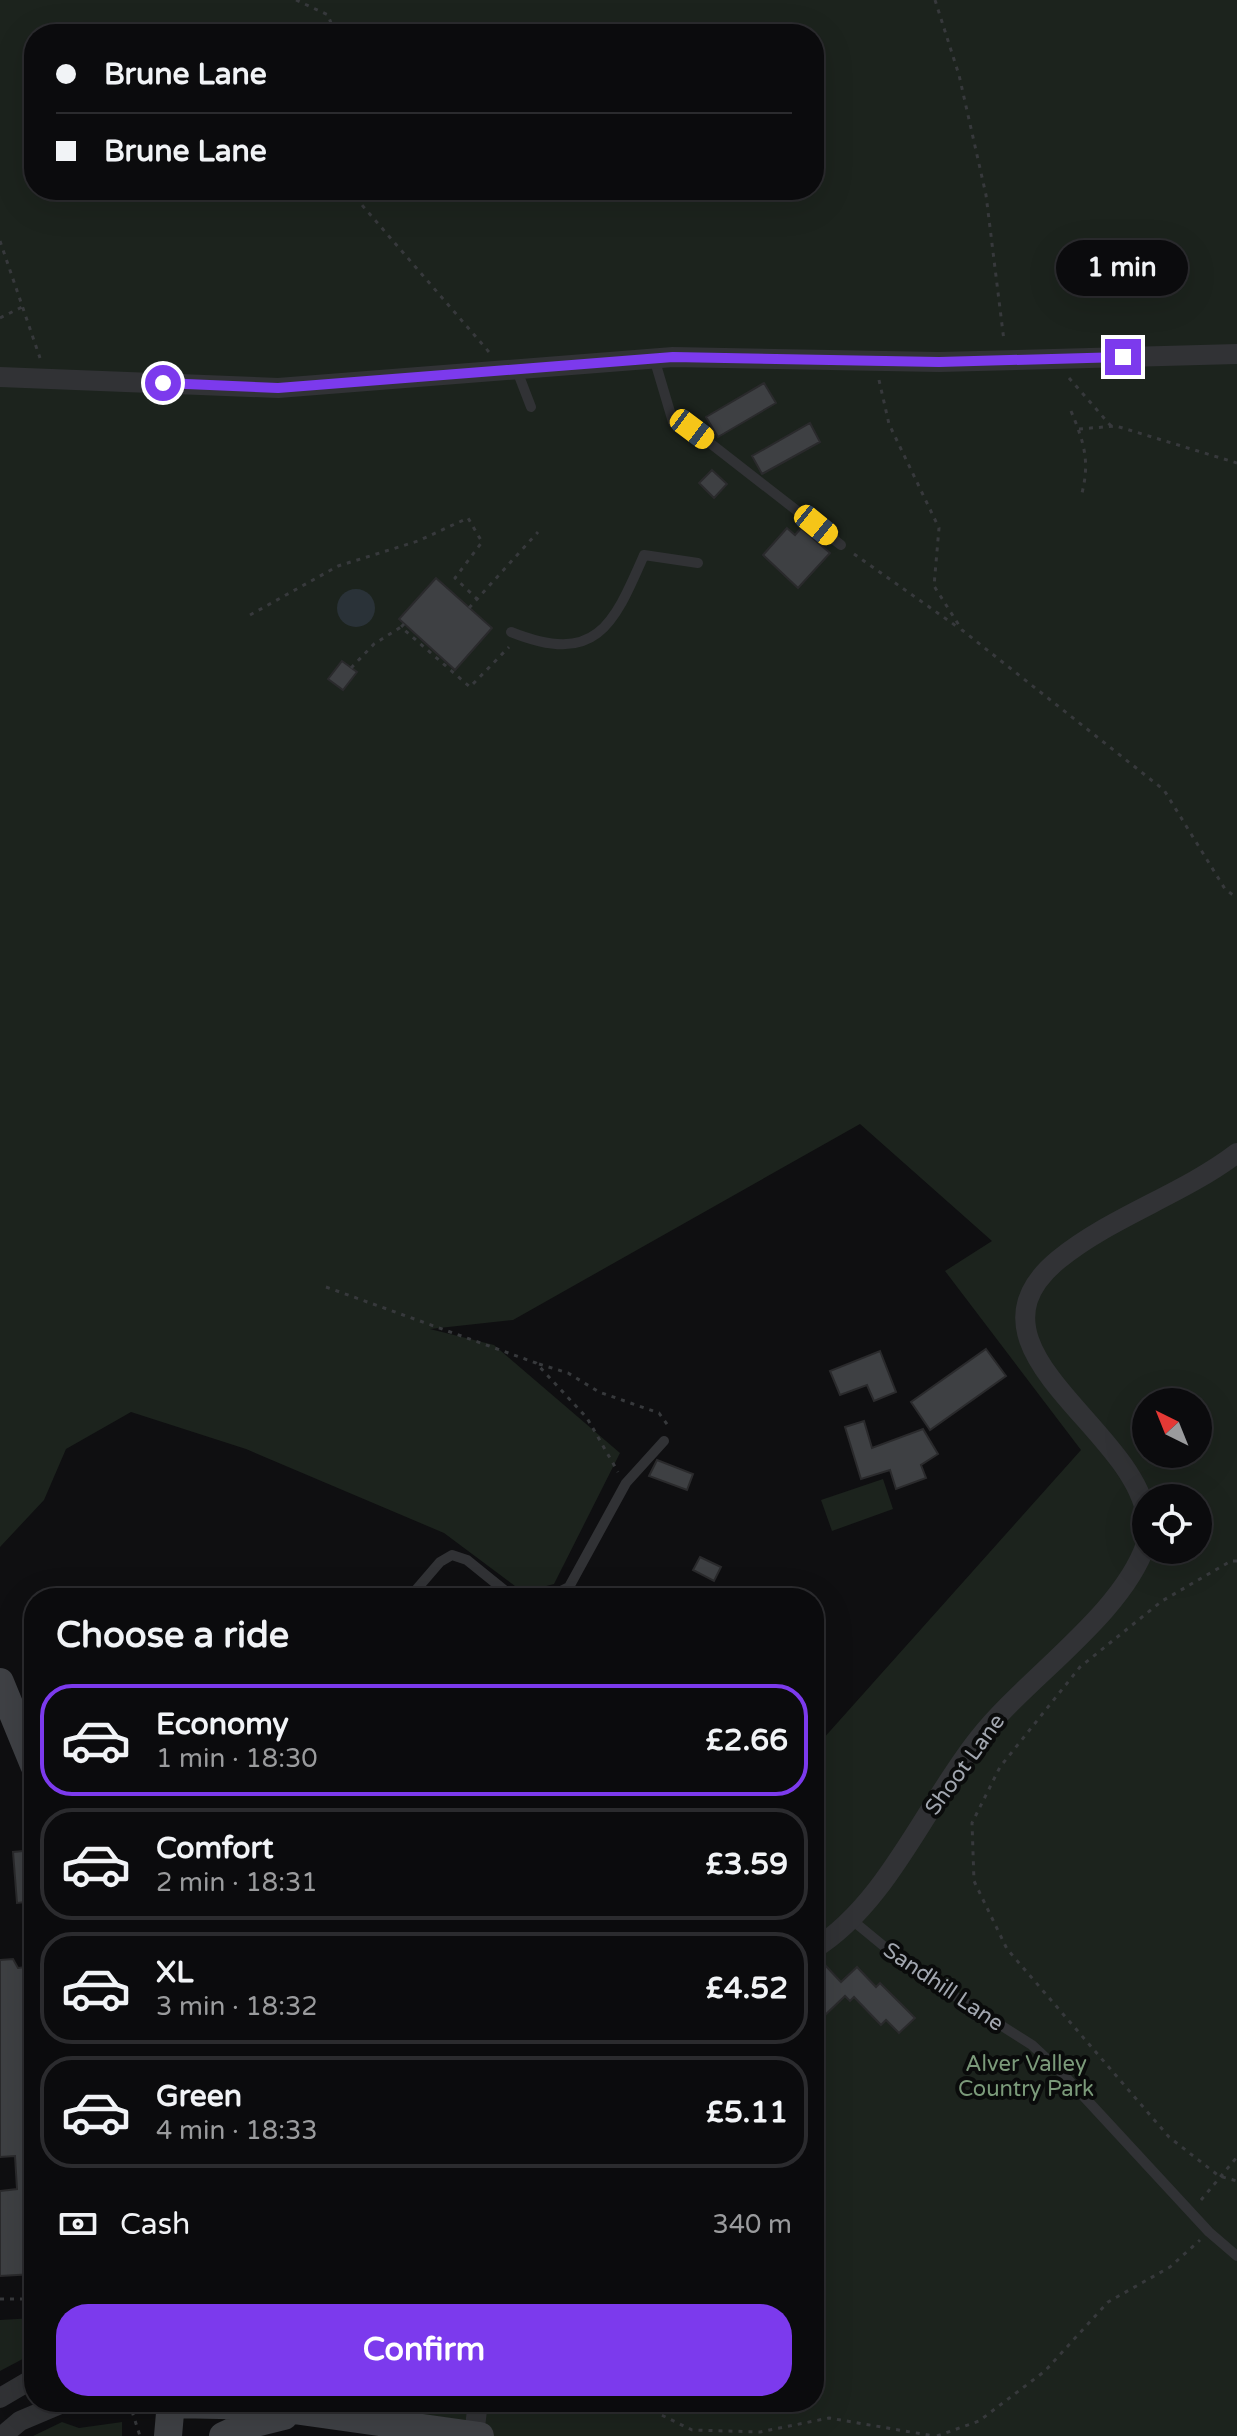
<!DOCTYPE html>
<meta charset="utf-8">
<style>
:root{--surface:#0b0b0d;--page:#19191b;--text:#f1f3f6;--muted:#9a9b9d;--line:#2b2b2e;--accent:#7c3aed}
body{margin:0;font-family:"Varela Round",sans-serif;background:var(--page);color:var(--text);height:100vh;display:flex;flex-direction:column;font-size:30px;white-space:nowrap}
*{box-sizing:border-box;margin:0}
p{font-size:26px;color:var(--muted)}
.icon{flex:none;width:44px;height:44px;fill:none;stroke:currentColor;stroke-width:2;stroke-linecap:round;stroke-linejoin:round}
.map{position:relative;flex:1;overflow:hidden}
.side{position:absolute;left:24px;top:1588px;width:800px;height:824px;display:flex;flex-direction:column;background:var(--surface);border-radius:32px;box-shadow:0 8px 32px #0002,0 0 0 2px var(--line)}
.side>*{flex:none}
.banner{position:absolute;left:24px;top:24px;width:800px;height:176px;border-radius:32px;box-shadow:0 8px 32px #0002,0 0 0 2px var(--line);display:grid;align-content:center;height:176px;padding:0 32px;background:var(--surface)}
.needle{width:52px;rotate:317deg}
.fabs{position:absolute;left:1132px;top:1388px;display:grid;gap:16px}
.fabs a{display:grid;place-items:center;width:80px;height:80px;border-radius:50%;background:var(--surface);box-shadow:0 8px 32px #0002,0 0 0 2px var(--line);font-size:40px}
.end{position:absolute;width:36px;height:36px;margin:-18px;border:10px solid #7c3aed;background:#fff;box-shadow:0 0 0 4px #fff}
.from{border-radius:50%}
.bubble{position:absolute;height:56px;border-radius:28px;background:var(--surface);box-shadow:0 8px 32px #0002,0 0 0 2px var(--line);font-size:26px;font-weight:800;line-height:56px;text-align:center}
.car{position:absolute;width:24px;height:48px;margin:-24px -12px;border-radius:10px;box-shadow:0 0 6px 2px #0007;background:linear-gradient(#f5c518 24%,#345 0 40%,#f5c518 0 76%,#345 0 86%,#f5c518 0)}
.banner b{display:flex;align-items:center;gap:28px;height:76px;font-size:30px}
.banner b+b{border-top:2px solid var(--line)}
.banner i{width:20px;height:20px;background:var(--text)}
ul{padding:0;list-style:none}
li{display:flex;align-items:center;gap:24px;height:112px;margin:0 16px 12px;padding:0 16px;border:4px solid var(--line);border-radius:32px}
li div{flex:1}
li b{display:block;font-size:30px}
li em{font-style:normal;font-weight:800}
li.current{border-color:var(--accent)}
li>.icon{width:72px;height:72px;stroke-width:1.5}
h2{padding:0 32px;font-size:36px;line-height:96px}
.pay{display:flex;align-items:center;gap:20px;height:88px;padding:0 32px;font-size:30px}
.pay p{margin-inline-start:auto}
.cta{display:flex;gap:16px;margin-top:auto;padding:16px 32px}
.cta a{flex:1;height:92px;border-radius:32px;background:var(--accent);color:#fff;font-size:32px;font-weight:800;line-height:92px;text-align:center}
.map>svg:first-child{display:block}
.green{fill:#1c231d;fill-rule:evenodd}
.water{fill:#2a3238}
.building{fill:#3e4043;stroke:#2a2a2c;stroke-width:2}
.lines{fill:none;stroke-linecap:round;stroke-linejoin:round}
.path{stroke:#37393c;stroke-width:3;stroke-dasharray:4 6;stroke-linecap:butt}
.lane{stroke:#313235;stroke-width:10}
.street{stroke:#313235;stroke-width:20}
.secondary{stroke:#3f4145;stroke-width:28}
.route{stroke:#7c3aed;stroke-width:10}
.labels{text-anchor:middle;stroke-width:8;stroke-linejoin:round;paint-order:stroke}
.street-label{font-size:22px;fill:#a2a7b0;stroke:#0a0b0b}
.park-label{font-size:22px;fill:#7b9a7a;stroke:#0a0b0b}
</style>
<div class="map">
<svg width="1237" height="2436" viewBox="0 0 1237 2436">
<rect width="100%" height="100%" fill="#0f0f11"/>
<!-- green -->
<path class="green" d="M0 0H1237V2436H473L315 2402H814V1749L1081 1450 945 1271 992 1241 860 1124 513 1320 430 1329 494 1345 620 1453 554 1584 523 1592 444 1533 246 1449 131 1412 66 1449 44 1500 0 1547ZM34 34H814V190H34ZM1146 1402H1198V1454H1146ZM1146 1498H1198V1550H1146Z
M883 1479 893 1509 832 1531 821 1500Z
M34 2318V2353L0 2371V2320Z
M62 2422 79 2428 122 2422V2436H33Z"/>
<!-- water -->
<path class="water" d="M337 608a19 19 0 1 1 38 0a19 19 0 1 1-38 0Z"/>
<!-- building -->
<path class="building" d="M764 383 776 403 718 437 706 417Z
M810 423 820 442 762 474 752 456Z
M712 470 727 484 714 498 699 483Z
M787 528 795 535 801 528 830 553 798 588 763 555Z
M436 578 492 628 455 670 399 619Z
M342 661 357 672 343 690 328 679Z
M986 1349 1006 1376 930 1430 911 1402Z
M880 1351 896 1392 874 1401 867 1385 840 1395 830 1371Z
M864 1421 872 1448 923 1429 938 1454 921 1465 926 1478 896 1489 890 1470 861 1479 845 1427Z
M657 1460 693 1474 687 1490 649 1476Z
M700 1557 721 1567 714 1581 693 1570Z
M34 1850V1901L17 1903 13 1852Z
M13 1959 18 1968 34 1966V2274L0 2276V2191L17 2189 15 2156 0 2157V1960Z
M824 1964 841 1982 857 1967 876 1987 880 1983 915 2018 899 2033 886 2020 881 2025 854 1997 850 2001 845 1996 823 2017 814 2008V1973Z"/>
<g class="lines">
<!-- path -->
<path class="path" d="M296 0 328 15 335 34
M935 0 959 75 986 195 1004 341
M349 190 489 352
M0 241 40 358
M0 318 22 307
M1069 378 1111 426
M879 380 889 424 939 528 934 586 962 630 1164 790 1225 889 1237 898
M1071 411C1084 442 1090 461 1082 493
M1079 429 1116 426 1237 463
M854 554 959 628
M469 608 538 532
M250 615 338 566 418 541 468 518 482 542 455 578 477 599
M404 624 401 627 470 687 509 647
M351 668 374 644 401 627
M326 1287 536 1363 587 1418 618 1472
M539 1364 568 1373 599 1392 659 1413 669 1427
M1237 1561H1231L1162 1601 1080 1667 1000 1767 972 1823 974 1881 1007 1949 1169 2137 1219 2176 1237 2181
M26 1785 34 1808
M1201 2200 1237 2157
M0 2299H34
M129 2402 140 2436
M635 2402 692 2430 760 2432 829 2418 934 2436
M937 2436 979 2421 1045 2371 1108 2302 1170 2267 1200 2240"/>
<!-- lane -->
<path class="lane" d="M654 358 673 422 692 429 841 545
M516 368 531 407
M511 632C596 666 613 626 644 555L698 563
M409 1598 440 1562 452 1555 467 1560 514 1598
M547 1598 569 1587 626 1483 664 1441
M852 1920 909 1967 1032 2045 1062 2073 1209 2232 1237 2256"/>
<!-- street -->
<path class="street" d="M0 377 278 388 673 357 939 362 1237 354
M1146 1515C1132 1426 953 1347 1058 1260 1112 1216 1182 1195 1237 1153
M814 1949C887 1904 926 1804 979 1738 1026 1678 1122 1615 1146 1544
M0 2398 34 2378
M474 2435 478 2402
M2 2436 20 2421 65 2402"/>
<!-- secondary -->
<path class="secondary" d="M0 1682 34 1765
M171 2404 265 2406 480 2436
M168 2436 171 2402
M223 2436 247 2425 284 2416"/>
</g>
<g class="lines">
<!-- route -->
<path class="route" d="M163 383 278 388 673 357 939 362 1123 357"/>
</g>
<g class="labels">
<!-- street labels -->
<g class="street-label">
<text transform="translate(964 1764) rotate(-54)" y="8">Shoot Lane</text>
<text transform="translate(944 1986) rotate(34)" y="8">Sandhill Lane</text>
</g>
<!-- park labels -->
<g class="park-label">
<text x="1026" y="2071">Alver Valley<tspan x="1026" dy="25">Country Park</tspan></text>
</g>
</g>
</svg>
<div class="fabs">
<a><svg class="needle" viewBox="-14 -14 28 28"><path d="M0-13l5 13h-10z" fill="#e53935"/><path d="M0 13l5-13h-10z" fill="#9a9b9d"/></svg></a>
<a><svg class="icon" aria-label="locate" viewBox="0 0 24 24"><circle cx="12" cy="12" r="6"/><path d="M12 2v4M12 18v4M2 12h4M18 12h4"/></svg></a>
</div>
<i class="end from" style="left:163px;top:383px"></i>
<i class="end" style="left:1123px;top:357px"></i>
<div class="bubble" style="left:1056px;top:240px;width:132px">1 min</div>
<i class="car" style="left:692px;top:429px;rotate:127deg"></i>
<i class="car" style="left:816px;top:525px;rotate:129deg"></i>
<div class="banner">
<b><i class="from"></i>Brune Lane</b>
<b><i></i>Brune Lane</b>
</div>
<section class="side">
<h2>Choose a ride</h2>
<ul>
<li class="current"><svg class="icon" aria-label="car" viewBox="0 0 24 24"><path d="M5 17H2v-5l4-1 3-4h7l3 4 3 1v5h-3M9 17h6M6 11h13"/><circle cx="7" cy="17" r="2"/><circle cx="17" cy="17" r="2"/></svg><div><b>Economy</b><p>1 min · 18:30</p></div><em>£2.66</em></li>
<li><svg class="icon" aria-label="car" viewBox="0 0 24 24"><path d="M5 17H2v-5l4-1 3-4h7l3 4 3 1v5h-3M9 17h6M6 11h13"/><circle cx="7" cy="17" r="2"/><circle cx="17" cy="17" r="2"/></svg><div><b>Comfort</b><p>2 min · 18:31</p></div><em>£3.59</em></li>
<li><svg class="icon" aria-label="car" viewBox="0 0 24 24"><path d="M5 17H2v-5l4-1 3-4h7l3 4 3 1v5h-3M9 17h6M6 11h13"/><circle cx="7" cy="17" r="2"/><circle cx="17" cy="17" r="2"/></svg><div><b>XL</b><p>3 min · 18:32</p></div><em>£4.52</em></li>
<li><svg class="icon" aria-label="car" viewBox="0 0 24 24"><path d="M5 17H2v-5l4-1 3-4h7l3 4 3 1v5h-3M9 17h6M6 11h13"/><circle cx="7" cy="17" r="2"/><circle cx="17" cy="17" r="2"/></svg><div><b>Green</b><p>4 min · 18:33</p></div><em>£5.11</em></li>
</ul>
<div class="pay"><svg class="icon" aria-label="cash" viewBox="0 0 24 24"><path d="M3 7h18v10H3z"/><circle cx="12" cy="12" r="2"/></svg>Cash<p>340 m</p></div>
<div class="cta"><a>Confirm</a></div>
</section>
</div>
